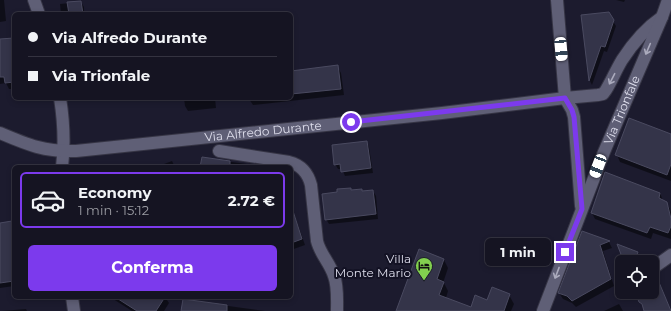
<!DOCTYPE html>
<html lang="it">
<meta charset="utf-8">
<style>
:root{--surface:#151422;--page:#1e1d2a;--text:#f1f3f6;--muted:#9d9ea5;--line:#343340;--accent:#7c3aed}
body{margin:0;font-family:Montserrat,sans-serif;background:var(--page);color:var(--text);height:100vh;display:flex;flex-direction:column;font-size:15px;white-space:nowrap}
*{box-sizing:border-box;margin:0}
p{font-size:13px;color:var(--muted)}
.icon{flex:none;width:22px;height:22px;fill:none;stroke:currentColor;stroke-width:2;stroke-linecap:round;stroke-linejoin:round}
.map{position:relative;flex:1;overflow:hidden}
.panel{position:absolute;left:12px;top:165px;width:281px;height:134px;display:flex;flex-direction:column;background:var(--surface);border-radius:6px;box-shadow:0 2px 6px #0003,0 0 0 1px var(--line)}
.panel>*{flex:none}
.guide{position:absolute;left:12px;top:12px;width:281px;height:88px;border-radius:6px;box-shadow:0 2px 6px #0003,0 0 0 1px var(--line);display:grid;align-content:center;height:88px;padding:0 16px;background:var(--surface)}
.buttons{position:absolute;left:615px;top:255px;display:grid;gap:8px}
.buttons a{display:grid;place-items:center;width:44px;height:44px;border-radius:6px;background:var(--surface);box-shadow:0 2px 6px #0003,0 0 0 1px var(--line);font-size:20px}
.end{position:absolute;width:18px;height:18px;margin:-9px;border:5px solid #7c3aed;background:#fff;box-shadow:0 0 0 2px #fff}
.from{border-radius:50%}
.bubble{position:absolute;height:28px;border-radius:6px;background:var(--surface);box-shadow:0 2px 6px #0003,0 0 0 1px var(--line);font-size:13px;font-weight:700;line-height:28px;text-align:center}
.car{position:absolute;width:12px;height:24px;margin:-12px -6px;border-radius:5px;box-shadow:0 0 3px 1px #0007;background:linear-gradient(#fff 24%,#345 0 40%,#fff 0 76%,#345 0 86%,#fff 0)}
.guide b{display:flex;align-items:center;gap:14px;height:38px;font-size:15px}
.guide b+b{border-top:1px solid var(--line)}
.guide i{width:10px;height:10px;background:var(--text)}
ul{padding:7px 0 0;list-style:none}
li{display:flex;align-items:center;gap:12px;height:56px;margin:0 8px 6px;padding:0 8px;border:2px solid var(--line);border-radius:6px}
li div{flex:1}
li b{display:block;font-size:15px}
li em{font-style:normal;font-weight:700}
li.current{border-color:var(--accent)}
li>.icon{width:36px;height:36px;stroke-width:1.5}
.cta{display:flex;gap:8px;margin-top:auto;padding:8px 16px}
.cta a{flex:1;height:46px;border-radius:6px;background:var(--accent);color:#fff;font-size:16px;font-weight:700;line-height:46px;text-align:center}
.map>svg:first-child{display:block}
.shadow{fill:#0007}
.building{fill:#343449;stroke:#4a4a60}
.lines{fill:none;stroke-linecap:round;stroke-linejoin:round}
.street-casing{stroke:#363545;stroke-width:14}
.secondary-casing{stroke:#363545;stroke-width:14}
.street{stroke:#5f5f76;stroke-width:12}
.secondary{stroke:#5f5f76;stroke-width:12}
.oneway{stroke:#ababbd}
.route{stroke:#7c3aed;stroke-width:5}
.labels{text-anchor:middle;stroke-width:4;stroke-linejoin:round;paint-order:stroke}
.street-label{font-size:12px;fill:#dedeec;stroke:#131224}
.poi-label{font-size:12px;fill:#dedeec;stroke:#131224;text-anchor:end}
</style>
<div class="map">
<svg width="671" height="311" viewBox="0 0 671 311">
<rect width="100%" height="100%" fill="#1c1b2e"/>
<!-- shadow -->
<path class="shadow" d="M0 0H4L6 21 0 22Z
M616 0H625L624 2Z
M81 2 84 7V14H61L60 4Z
M608 13 616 26 607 52 604 51 592 85 590 81 583 16Z
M14 39V89H9L6 83 0 84V40Z
M337 66 341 73 344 95 253 105 249 99V98H291V72Z
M184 98H215L216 108 188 111 185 106Z
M671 135V181L620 162 617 155Z
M367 142 369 147 373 173 345 176 342 169H338L335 164Z
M202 158 262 166 263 167H201Z
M172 161 175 167H156Z
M351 189 352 191 362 190 363 192 373 191 376 196 378 219 329 224 326 219 339 193Z
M660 193 663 201 666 202 670 209 671 213V239L653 233 651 239 595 219 592 213Z
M291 205 305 245 291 250Z
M11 222 14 227V286L0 288V224Z
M582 232 609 242 612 248 603 251 614 286 576 307 572 303 563 299 559 293Z
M637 253 641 259 640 262H625Z
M444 260 448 268 443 283H444L448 291 446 298 471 308 488 301 509 295 514 304 511 311H398Z
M657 277 661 286 671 311H645L636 292H652V281Z
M110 297H165L169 303 164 311H132Z
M184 300 265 311H182Z
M619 304 623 311H604Z
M26 309 27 311H2Z"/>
<!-- building -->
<path class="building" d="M81 1 83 14H69L67 2Z
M609 12 614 20 605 47 601 46 589 81 581 15Z
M14 38V82L5 83 4 77H0V39Z
M338 65 341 89 291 94V71Z
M629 118 671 134V164L667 175 615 155Z
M367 141 371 168 341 172 340 164 334 165 332 145Z
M202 157 230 161V167H200Z
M605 172 660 193 659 198 667 202 671 219V226L668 233 650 227 647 233 591 213Z
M351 188V190L362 189V191L373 190 376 214 325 220 322 194 337 192V189Z
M291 211H293L302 239 291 243Z
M12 221 14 241V281L0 283V223Z
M582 231 610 241 600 245 611 279 572 301 567 296 558 293Z
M617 244 638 252 634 262H624Z
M419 249 444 259 437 279 444 282 439 295 471 307 475 295 487 300 492 287 510 294 504 311H396Z
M652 275H656L671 311H644L642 304 639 302 635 292H652Z
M115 297H165L156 311H137Z
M183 299 227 305V311H181Z"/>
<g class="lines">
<defs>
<path id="street" d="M34 0 39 14
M557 0 565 98
M60 98C64 123 65 142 62 167
M219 151 289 162C301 165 308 173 311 185L317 241C320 254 330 263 334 276 338 286 337 300 337 311
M653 268 671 255
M72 297 74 311"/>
<g id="secondary">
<path d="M565 98 572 110 574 117 581 206"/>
<path id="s1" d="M0 133C28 145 45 152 76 151L442 113 565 98 598 95 603 94 606 90C612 80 616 70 622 60 633 43 646 28 662 17"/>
<path id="s2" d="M543 311 604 152 662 17 668 0"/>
</g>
</defs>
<!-- street casing -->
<use href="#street" class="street-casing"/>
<!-- secondary casing -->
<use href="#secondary" class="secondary-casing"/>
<!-- street -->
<use href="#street" class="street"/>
<!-- secondary -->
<use href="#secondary" class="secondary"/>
</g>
<!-- one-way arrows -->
<defs><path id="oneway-shaft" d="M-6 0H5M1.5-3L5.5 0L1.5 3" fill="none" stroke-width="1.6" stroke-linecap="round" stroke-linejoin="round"/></defs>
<g class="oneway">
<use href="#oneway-shaft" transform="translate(648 49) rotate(113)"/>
<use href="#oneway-shaft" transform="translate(612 79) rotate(117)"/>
<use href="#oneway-shaft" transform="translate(557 273) rotate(111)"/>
</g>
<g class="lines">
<!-- route -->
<path class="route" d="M351 122 565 98 572 110 574 117 582 209 565 252"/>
</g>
<!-- icons -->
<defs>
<symbol id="hotel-pin" viewBox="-11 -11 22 30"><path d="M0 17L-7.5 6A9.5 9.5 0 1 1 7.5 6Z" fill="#82d04f" stroke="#131224"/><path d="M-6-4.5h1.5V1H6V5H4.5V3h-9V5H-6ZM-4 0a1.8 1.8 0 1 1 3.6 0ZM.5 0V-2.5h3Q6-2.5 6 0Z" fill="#111"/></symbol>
</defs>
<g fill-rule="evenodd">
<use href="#hotel-pin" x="414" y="256" width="20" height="27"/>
</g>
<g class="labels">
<!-- street labels -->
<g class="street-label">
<text dy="4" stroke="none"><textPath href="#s2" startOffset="216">Via Trionfale</textPath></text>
<text dy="4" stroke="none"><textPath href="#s1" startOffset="267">Via Alfredo Durante</textPath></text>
</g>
<!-- poi labels -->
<g class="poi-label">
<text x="411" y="263">Villa<tspan x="411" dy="14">Monte Mario</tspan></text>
</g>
</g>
</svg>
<div class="buttons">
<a><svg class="icon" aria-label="locate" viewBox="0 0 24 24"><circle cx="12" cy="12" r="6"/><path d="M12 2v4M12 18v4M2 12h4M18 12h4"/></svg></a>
</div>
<i class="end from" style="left:351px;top:122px"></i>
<i class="end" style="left:565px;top:252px"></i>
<div class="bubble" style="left:485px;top:238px;width:66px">1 min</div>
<i class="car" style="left:561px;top:49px;rotate:175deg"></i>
<i class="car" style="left:598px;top:166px;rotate:201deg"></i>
<div class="guide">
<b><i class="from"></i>Via Alfredo Durante</b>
<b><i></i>Via Trionfale</b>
</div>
<section class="panel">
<ul>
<li class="current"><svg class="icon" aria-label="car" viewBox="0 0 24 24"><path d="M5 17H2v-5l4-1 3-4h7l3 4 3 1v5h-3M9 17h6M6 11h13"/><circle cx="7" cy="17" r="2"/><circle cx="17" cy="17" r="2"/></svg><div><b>Economy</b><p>1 min · 15:12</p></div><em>2.72 €</em></li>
</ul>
<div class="cta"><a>Conferma</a></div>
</section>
</div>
